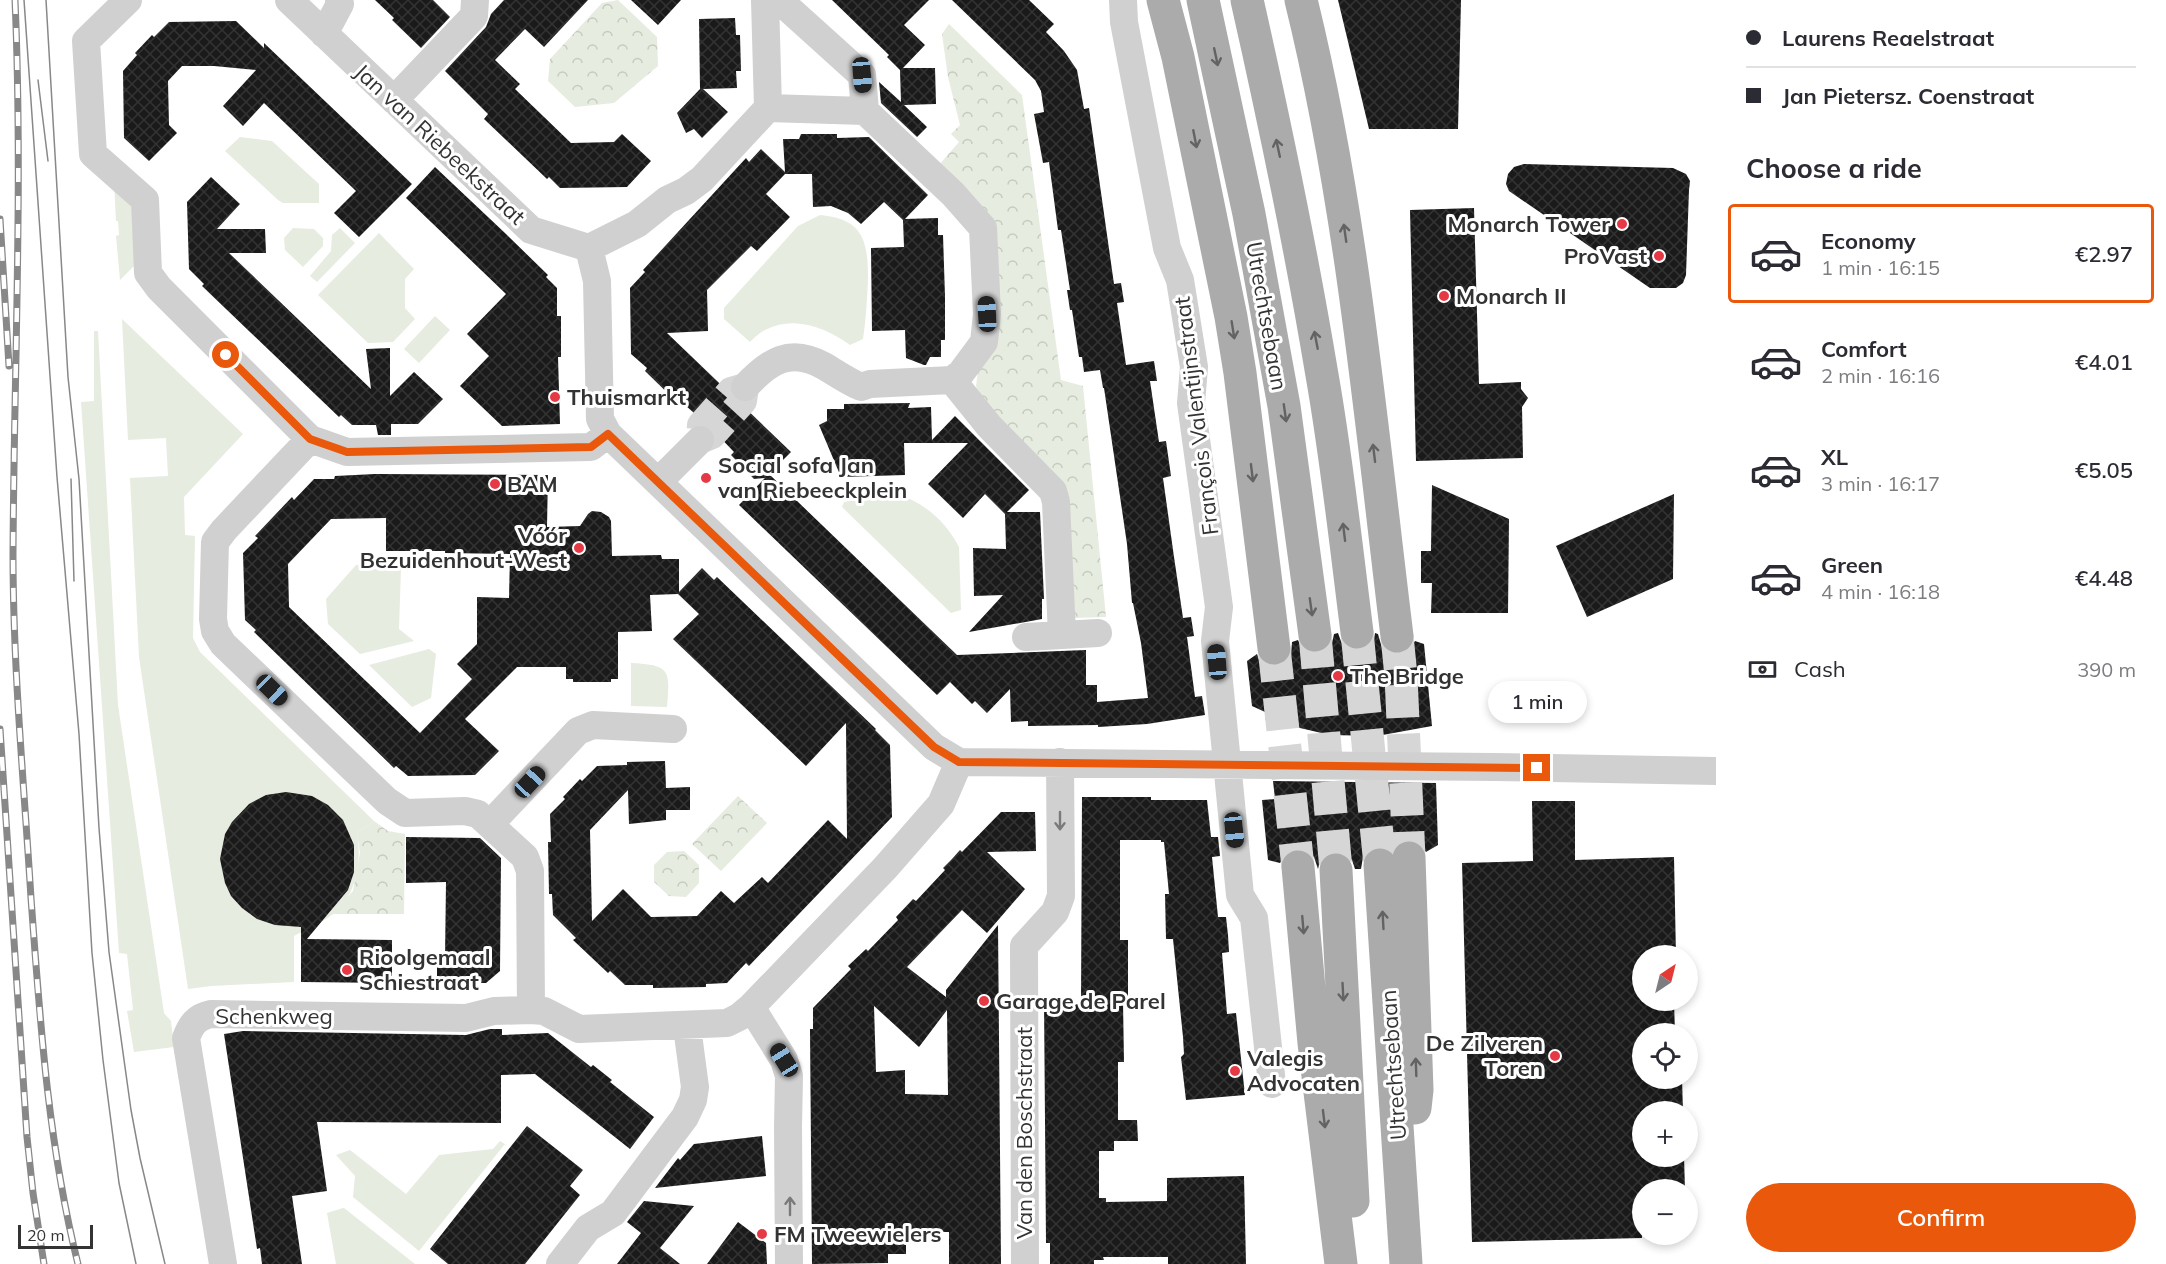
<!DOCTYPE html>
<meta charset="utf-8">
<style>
:root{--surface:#fff;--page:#f2f2f3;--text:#2b2b33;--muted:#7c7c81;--line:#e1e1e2;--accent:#ea580c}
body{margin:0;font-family:Mulish,sans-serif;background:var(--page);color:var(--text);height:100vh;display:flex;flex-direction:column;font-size:22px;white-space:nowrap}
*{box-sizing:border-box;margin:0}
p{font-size:20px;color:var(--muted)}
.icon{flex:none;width:33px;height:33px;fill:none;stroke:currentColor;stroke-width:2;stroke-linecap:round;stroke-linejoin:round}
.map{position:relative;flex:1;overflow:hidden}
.panel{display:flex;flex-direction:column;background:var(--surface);width:450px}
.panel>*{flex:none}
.top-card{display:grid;align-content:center;height:132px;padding:0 30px;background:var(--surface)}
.needle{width:39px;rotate:35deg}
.fabs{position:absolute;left:1632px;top:945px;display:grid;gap:12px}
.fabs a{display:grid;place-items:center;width:66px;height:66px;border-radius:50%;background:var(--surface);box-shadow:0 3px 9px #0003;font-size:30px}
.scale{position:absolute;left:18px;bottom:15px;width:75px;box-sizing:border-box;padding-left:6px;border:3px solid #333;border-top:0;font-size:16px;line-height:21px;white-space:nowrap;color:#333;-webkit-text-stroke:4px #fff;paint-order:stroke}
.end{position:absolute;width:27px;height:27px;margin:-14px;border:8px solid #ea580c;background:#fff;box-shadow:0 0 0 3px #fff}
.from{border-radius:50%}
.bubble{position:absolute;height:42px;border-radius:21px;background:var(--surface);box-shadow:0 3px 9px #0003;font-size:20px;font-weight:600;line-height:42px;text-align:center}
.car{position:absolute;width:18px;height:36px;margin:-18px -9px;border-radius:8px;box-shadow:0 0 4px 2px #0007;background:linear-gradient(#222 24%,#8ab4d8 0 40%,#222 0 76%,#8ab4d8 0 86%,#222 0)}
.top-card b{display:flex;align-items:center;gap:21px;height:57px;font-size:22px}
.top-card b+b{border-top:2px solid var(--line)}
.top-card i{width:15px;height:15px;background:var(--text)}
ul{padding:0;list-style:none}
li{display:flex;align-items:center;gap:18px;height:99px;margin:0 12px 9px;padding:0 18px;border:3px solid transparent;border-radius:6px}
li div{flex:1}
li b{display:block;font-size:22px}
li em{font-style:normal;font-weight:600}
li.active{border-color:var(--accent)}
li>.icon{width:54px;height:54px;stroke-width:1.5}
h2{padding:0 30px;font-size:27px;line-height:72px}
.pay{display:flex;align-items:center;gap:15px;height:66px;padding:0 30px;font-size:22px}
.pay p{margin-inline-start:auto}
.cta{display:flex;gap:12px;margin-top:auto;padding:12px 30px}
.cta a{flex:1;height:69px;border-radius:36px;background:var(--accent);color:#fff;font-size:24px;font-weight:600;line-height:69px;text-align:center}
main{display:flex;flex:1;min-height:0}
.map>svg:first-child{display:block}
.grass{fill:#e6ecdf}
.forest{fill:url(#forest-crowns)}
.building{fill:url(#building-cross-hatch);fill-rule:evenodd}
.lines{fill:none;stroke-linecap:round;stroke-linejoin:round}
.street-tunnel{stroke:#d6d6d6;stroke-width:28;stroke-dasharray:28 14;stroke-linecap:butt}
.primary-tunnel{stroke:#d6d6d6;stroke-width:33;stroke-dasharray:33 16;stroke-linecap:butt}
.street{stroke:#d0d0d0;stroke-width:28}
.primary{stroke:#ababab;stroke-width:33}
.tram{stroke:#888;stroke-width:1.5}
.rail-casing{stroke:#888;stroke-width:7}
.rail{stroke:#fff;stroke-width:4.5;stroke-dasharray:14;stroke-linecap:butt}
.oneway{stroke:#636363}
.oneway2{stroke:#7a7a7a}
.route{stroke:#ea580c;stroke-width:8}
.poi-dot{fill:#e63946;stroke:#fff;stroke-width:2}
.labels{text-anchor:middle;stroke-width:6;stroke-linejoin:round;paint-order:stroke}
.street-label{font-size:22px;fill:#333;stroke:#fff}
.poi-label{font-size:22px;font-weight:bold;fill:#333;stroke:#fff;text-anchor:start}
</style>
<main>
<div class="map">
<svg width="1716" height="1264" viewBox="0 0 1716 1264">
<defs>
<pattern id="forest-crowns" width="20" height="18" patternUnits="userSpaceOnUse" patternTransform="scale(1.5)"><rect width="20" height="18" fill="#e6ecdf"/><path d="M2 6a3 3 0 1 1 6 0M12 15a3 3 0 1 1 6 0" fill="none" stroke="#c6cbc0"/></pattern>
<pattern id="building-cross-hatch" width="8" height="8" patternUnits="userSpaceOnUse" patternTransform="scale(1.5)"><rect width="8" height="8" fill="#1a1a1a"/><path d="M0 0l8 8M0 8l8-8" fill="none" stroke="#333"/></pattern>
</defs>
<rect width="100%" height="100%" fill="#fff"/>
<!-- grass -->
<path class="grass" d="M240 137 272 141 319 184V203H283L278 200 225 151Z
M114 182 135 201 136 264 120 280 116 236 119 235 118 221H116Z
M820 215C863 219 868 240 868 279 867 300 866 319 863 339L850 345C825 327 794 315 765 330 759 333 754 338 750 342L724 319V308L798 226Z
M293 228 314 229 323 238V246L303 267 285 250 284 238Z
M340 228 355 243 317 282 310 276 331 251 332 235Z
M379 233 414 269 405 279V308L415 319 393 342 368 343 318 295Z
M435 316 450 330 419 363 404 349Z
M122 319 243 434 184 497 185 535 195 536 193 638 200 652 374 821 357 833C362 863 357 895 332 915 321 923 306 929 294 936V982L211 986 188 989 139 657 130 478 168 476 166 438 128 440Z
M94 331H98L118 705 164 1013 171 1021 174 1047 134 1052 127 1011 133 1010 127 954 119 953 81 402 94 401Z
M895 493C923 502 945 520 959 547L961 610 951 613 842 507 844 502Z
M356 565 401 567 399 629 414 641 360 654 328 624 326 599Z
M429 649 436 654 431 698 412 707 369 665Z
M631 663C671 665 670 670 667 707L631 706Z
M500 1141 505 1144 419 1251 353 1197 355 1176 336 1155 350 1150 406 1194 439 1155 493 1149Z
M343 1208H344L415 1264H336L327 1213Z"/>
<!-- forest -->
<path class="forest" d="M618 0 657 37 658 66 614 103 575 107 548 81 550 59 602 3Z
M949 24 1022 95 1061 380 1083 386 1106 617 1073 618 1060 482C1040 451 1002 436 983 404 979 399 978 392 976 386L994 246 939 165 959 142 951 134 960 125 948 77 942 34Z
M738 796 767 823 721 871 692 844Z
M374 821 388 831 405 834 404 914H332L353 891 360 853 357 833Z
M684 851 699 865V883L686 897 669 896 654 882V865L667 852Z"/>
<!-- building -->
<path class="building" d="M375 0H433L450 17 421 48 392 20 394 18Z
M504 0H588L544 47 525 29 495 60 520 84 515 89 571 143 614 142 622 134 651 161 627 187 560 188 549 177 547 179 484 119 488 114 445 71 486 27 491 14Z
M631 0H681L658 25Z
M832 0H929L904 25 925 45 903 68H935L936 104 904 105 927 127 917 137 881 103 879 82 901 102 900 70 887 57 889 55Z
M952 0H1029L1054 24 1046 32 1064 51 1077 70 1084 109 1089 108 1114 284 1121 283 1124 302 1117 303 1126 365 1154 361 1157 381H1150L1159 442 1166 441 1171 476 1163 478 1174 557 1183 618 1191 617 1194 636 1187 637 1195 697 1202 696 1205 715 1147 724 1098 727V725L1028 726V721L1011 722 1010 689 987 713 975 701 972 704 950 682 937 695 739 505 765 478 754 479 731 455 734 452 712 429 685 405 682 407 645 371 647 368 631 354 630 288 645 272 643 270 746 158 749 162 761 149 785 172 783 139H799L801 134H837V138L869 137 928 195 905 219 938 218V235H943L945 296V340H941V357H930L926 365H924L906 358 905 330 872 331 871 248 904 247 903 220 884 202 861 224 848 213 831 206 813 207 812 174H785L766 194 790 217 757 251 751 246 707 290 708 331 667 333 791 452 769 474 957 655 1086 650V685H1097V702L1148 698 1141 643 1133 603H1132L1127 544 1104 388H1103L1100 370 1084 372 1082 357H1079L1072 310H1070L1067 290H1070L1061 230H1058L1049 162 1043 163 1034 114 1044 112 1041 91 1035 80Z
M1338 0H1461L1458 129H1369Z
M735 18 736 35H740L741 71H736L737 88 703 89 728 112 702 138 694 129 686 133 677 113 700 89 699 19Z
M236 21 264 48V43L412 184 359 237 334 213 356 191 264 103 243 126 223 106 256 70 214 66H182L168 81 169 125 177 133 149 161 124 138 123 71 137 55 135 53 152 35 154 37 169 22Z
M1524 164 1673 168 1686 174 1690 181 1689 190 1686 275 1683 283 1676 288H1650L1509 191 1506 184 1508 174 1514 167Z
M435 167 506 234 548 275 546 277 557 288V316H561V357H558L560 424 502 426 460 386 489 356 467 334 506 294 406 198Z
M211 177 240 204 217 229H265L266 253H229L371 389 366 349 390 348V396L414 372 443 399 418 424H391V435H378L376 425H352L341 415 339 417 202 286 204 284 189 269 187 202Z
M1474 208 1479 384 1521 382V389L1528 398 1522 407 1523 458 1416 461 1410 210Z
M910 403 908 408 931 407 932 440 955 416 1029 490 1007 512H1040L1044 599H1042V619L969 632 1003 595 974 596 973 548 1006 549 1005 514 985 494 963 518 928 484 968 443H904L905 475 841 477 819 425 827 421V409H844V404Z
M375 474 548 475 547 527 580 526 588 514 592 511 601 512 609 517 611 521 612 556 661 555 662 559H679V592L702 568 714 580 717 577 876 729 875 730 890 745 892 817 749 966 746 963 727 983 706 984V987L653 988V985H625L610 971 608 973 573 940 576 938 553 915 552 894H549L548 842H551L550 814 565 799 563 797 580 779 582 781 597 766 627 765V762L665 761 666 788 690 787V810H666V820L629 824 628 790 590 830 592 921 623 889 651 917 697 916 721 891 734 903 762 877 768 883 828 820 847 839 846 723 806 766 673 639 699 614 678 594 650 595 652 631 618 632V679H611V682H573V679H566V667H517L465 719 499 751 475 775 408 776 396 766 394 768 254 632 256 630 245 620 243 553 258 538 255 536 292 497 294 500 314 479H334L335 476ZM386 518V551H445V553L510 554 509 598 477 597V644L457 664 472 679 420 733 289 607 288 564 331 519Z
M1432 485 1509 519 1508 613H1431L1432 583H1421V551H1431Z
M1674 494 1673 579 1587 617 1556 546Z
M1338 633 1342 644 1350 649 1359 651 1369 647 1374 640 1375 633 1378 634 1382 648 1390 653 1399 655 1408 651 1415 641 1424 644 1432 726 1377 736 1330 735 1300 728 1285 721H1266L1265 712 1252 706 1247 661 1257 654 1259 660 1266 665 1277 666 1285 663 1291 656 1292 642 1298 640 1301 647 1307 652 1318 653 1327 649 1332 643 1334 634Z
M1273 781 1436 783 1438 845 1426 852 1418 842 1409 839 1399 842 1392 851 1388 848 1378 846 1369 850 1363 857 1361 869H1355L1352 860 1345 854 1336 851 1325 855 1320 861 1318 869 1314 857 1305 850 1297 848 1288 851 1280 863 1268 860 1262 800 1275 799Z
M286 792 312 796 328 805 343 820 354 845V872L348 890 307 939 392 940V983L301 982V927L275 925 257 919 242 908 231 896 225 883 220 859 225 834 232 822 249 804 266 795Z
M1082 797H1151V800H1207L1211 837H1218L1220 856 1212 857 1218 917H1226L1228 935 1229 952 1222 953 1227 1014 1236 1013 1245 1095 1186 1100 1181 1057 1184 1054 1183 1037 1173 939H1166L1165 894H1169L1164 842H1161V840H1120V940H1128V1000L1123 1001 1124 1062H1118V1120H1137L1138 1141H1114V1151H1099V1198H1106V1202L1167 1201V1178L1244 1176 1246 1264H1168V1257H1103L1104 1260H1094V1264H1050V1243H1046L1044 999 1081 1005Z
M1532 801H1575V860L1674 857 1676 956H1642V1000H1674L1675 1034H1642V1078H1682L1683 1112H1642V1156H1684L1685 1190H1642V1238L1472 1242 1462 863 1533 861Z
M1001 812H1035L1036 851 987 852 1025 889 987 933 962 910 907 967 946 997V990L998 925 1001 1264H949V1232H906V1254H888V1263L812 1264 810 1029H813V1008L851 969 848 966 866 949 868 951 898 920 896 917 913 899 916 901 945 870 943 868 952 859 960 850 962 852ZM874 1006 919 1047 947 1010 948 1095 905 1094V1070L876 1072Z
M406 837 480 838 501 858 500 971 486 983H437V957H445L446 882 406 883Z
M490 1029H502V1035L548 1033 591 1067 593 1065 612 1080 610 1082 654 1117 630 1149 535 1074 501 1075V1123L317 1122 327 1191 292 1196 302 1264H262L260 1248 257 1249 224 1034 243 1031 466 1035Z
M527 1126 583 1170 570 1186 580 1195 525 1264H448L430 1249Z
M762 1136 766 1176 655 1188 678 1158 680 1160 694 1144Z
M644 1201 694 1206 660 1248 680 1264H617L641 1233 627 1222Z
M738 1222 766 1243 767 1264H707Z"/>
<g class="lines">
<!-- street-tunnel -->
<path class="street-tunnel" d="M745 387 743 401 712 435 700 440 701 425 731 391Z"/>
<!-- primary-tunnel -->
<path class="primary-tunnel" d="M1357 632 1380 865
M1315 635 1336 870
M1397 636 1401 676 1409 858
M1274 648 1298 867"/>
<!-- street -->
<path class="street" d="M128 0 86 41 93 154 145 200 148 273 159 288 310 439 347 452 591 447 608 434
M289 0 531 230 589 248
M765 0 768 108 865 111 862 75 779 0
M1123 0 1124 22 1167 248 1180 280 1194 367 1191 403 1219 607 1215 641 1240 895 1254 918 1272 1084
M324 34 340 4 339 0
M394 100 474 16 475 0
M589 248 597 281 600 419 608 434 934 747 959 762
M589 248 637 224 667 200 686 191 702 179 768 108
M952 380 989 426 1053 491 1056 502 1062 635
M745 387C769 361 790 347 824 366 836 373 847 381 861 387L870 384 952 380 961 373 984 342 987 314 983 228 953 194 865 111
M310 439 224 530 215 542 213 619 215 631 223 644 387 801 405 813 465 811 478 814 525 857 530 871 531 1010
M659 481 700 440
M1026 637 1098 633
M959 762 1494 767 1716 771
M490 824 578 731 593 725 673 729
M751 1007 784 1060 789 1076 788 1126 789 1264
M223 1264 186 1038C191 1025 196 1017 211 1014L466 1018 494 1011 531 1010 544 1011 579 1029 727 1023 739 1017 751 1007 885 868 941 804 959 762
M560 1264 588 1228 613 1213 685 1117 693 1100 695 1087 687 1027
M1025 1264 1024 946 1055 912 1061 896 1060 762"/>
<!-- primary -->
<path class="primary" d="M1163 0 1178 57 1231 317 1240 373 1274 648
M1203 0 1249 214 1284 406 1315 635
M1247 0C1275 124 1301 249 1322 375 1337 460 1346 546 1357 632
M1301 0C1352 207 1371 425 1397 636
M1409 858 1417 1090 1415 1108
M1380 865 1406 1264
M1298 867 1314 1043 1341 1264
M1336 870 1353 1201"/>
<!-- tram -->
<path class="tram" d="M24 0 57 477 79 734 92 953 103 1060 119 1183 136 1264
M46 0 68 377 79 479 99 828 109 952 131 1110 140 1158 165 1264
M38 80 48 161
M71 479 74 581"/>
<defs>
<path id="rail" d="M15 0C23 185 14 369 13 554 13 669 24 784 31 898 40 1021 48 1144 78 1264
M0 219 9 366
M0 729 27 1137 33 1193 44 1264"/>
</defs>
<!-- rail casing -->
<use href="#rail" class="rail-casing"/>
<!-- rail -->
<use href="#rail" class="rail"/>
</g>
<!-- one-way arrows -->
<defs><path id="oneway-shaft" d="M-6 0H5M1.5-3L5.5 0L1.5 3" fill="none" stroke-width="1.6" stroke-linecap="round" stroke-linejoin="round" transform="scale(1.5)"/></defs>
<g class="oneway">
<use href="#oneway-shaft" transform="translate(1216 57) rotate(78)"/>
<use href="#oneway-shaft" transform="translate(1195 139) rotate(79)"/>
<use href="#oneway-shaft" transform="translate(1278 148) rotate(-102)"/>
<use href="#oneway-shaft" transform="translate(1345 233) rotate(-98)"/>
<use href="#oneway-shaft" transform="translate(1233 330) rotate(81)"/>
<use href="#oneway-shaft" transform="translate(1316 340) rotate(-101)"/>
<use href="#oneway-shaft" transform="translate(1285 413) rotate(82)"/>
<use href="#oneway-shaft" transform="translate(1374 453) rotate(-97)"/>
<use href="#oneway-shaft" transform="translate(1252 473) rotate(83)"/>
<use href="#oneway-shaft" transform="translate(1344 532) rotate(-97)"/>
<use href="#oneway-shaft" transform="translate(1311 607) rotate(82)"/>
<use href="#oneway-shaft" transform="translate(1383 920) rotate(-93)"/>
<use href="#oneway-shaft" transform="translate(1303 925) rotate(85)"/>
<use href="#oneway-shaft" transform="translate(1343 992) rotate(87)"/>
<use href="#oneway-shaft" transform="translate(1416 1067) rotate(-92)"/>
<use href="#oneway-shaft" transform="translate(1324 1119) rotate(83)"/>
</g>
<g class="oneway2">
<use href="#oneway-shaft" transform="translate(1060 821) rotate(90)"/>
<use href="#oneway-shaft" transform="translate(790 1206) rotate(-90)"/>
</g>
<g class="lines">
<!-- route -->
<path class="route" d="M226 355 310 439 347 452 591 447 608 434 934 747 959 762 1537 768"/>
</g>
<!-- markers -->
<g class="poi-dot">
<circle cx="1622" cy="224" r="6"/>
<circle cx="1659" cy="256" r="6"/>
<circle cx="1444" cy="296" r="6"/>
<circle cx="555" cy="397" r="6"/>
<circle cx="706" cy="478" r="6"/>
<circle cx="495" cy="484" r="6"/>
<circle cx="579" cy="548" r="6"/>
<circle cx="1338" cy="676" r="6"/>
<circle cx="347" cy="970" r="6"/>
<circle cx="984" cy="1001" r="6"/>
<circle cx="1555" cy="1056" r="6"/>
<circle cx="1235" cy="1071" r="6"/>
<circle cx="762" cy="1234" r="6"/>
</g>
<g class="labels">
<!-- street labels -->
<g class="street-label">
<text transform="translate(440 144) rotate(43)" y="8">Jan van Riebeekstraat</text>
<text transform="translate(1267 316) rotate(80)" y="8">Utrechtsebaan</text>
<text transform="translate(1196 416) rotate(-97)" y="8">François Valentijnstraat</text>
<text x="274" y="1024">Schenkweg</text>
<text transform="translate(1393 1065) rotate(-94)" y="8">Utrechtsebaan</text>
<text transform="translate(1024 1133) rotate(-90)" y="8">Van den Boschstraat</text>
</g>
<!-- poi labels -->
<g class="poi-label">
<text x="1610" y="232" text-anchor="end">Monarch Tower</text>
<text x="1647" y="264" text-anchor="end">ProVast</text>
<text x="1456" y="304">Monarch II</text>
<text x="567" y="405">Thuismarkt</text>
<text x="718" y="473">Social sofa Jan<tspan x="718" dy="25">van Riebeeckplein</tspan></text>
<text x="507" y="492">BAM</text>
<text x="567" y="543" text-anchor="end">Vóór<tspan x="567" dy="25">Bezuidenhout-West</tspan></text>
<text x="1350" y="684">The Bridge</text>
<text x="359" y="965">Rioolgemaal<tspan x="359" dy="25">Schiestraat</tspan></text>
<text x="996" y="1009">Garage de Parel</text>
<text x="1543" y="1051" text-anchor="end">De Zilveren<tspan x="1543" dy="25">Toren</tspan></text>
<text x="1247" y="1066">Valegis<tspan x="1247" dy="25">Advocaten</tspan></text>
<text x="774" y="1242">FM Tweewielers</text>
</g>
</g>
</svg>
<div class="fabs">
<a><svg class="needle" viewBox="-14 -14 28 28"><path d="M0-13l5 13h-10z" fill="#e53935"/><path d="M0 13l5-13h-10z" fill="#7c7c81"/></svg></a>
<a><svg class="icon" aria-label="locate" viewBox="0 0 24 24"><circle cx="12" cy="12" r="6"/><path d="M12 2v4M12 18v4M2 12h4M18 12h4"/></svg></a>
<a>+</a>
<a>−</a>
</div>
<div class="scale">20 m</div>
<i class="end from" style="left:226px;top:355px"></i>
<i class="end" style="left:1537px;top:768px"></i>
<div class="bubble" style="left:1488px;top:681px;width:99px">1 min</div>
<i class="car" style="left:862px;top:75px;rotate:175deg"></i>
<i class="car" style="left:987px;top:314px;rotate:357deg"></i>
<i class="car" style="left:1217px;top:662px;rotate:355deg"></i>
<i class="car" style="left:272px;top:690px;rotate:134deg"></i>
<i class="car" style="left:530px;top:782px;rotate:43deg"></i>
<i class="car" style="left:1234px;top:830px;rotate:174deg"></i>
<i class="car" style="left:784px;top:1060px;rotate:328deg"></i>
</div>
<section class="panel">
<div class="top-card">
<b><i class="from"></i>Laurens Reaelstraat</b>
<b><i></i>Jan Pietersz. Coenstraat</b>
</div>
<h2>Choose a ride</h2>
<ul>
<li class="active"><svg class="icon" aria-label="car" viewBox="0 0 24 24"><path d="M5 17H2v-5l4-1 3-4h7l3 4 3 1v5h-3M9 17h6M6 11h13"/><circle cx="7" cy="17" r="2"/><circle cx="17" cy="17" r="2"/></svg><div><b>Economy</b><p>1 min · 16:15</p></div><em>€2.97</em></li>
<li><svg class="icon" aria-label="car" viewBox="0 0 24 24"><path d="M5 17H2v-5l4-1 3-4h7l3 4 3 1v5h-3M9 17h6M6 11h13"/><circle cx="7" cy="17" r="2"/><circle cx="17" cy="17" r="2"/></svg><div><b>Comfort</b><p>2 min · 16:16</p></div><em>€4.01</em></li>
<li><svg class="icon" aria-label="car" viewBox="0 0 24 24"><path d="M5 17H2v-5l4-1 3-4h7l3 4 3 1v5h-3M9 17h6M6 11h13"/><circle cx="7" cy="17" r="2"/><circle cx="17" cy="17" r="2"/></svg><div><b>XL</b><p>3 min · 16:17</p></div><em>€5.05</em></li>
<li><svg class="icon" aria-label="car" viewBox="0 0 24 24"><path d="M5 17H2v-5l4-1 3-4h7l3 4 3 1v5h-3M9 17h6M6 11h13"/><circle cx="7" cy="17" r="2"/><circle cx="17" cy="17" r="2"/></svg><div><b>Green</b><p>4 min · 16:18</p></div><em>€4.48</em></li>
</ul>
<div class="pay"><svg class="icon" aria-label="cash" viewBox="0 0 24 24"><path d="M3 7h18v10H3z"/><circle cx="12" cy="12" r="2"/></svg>Cash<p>390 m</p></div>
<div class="cta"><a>Confirm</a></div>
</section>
</main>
